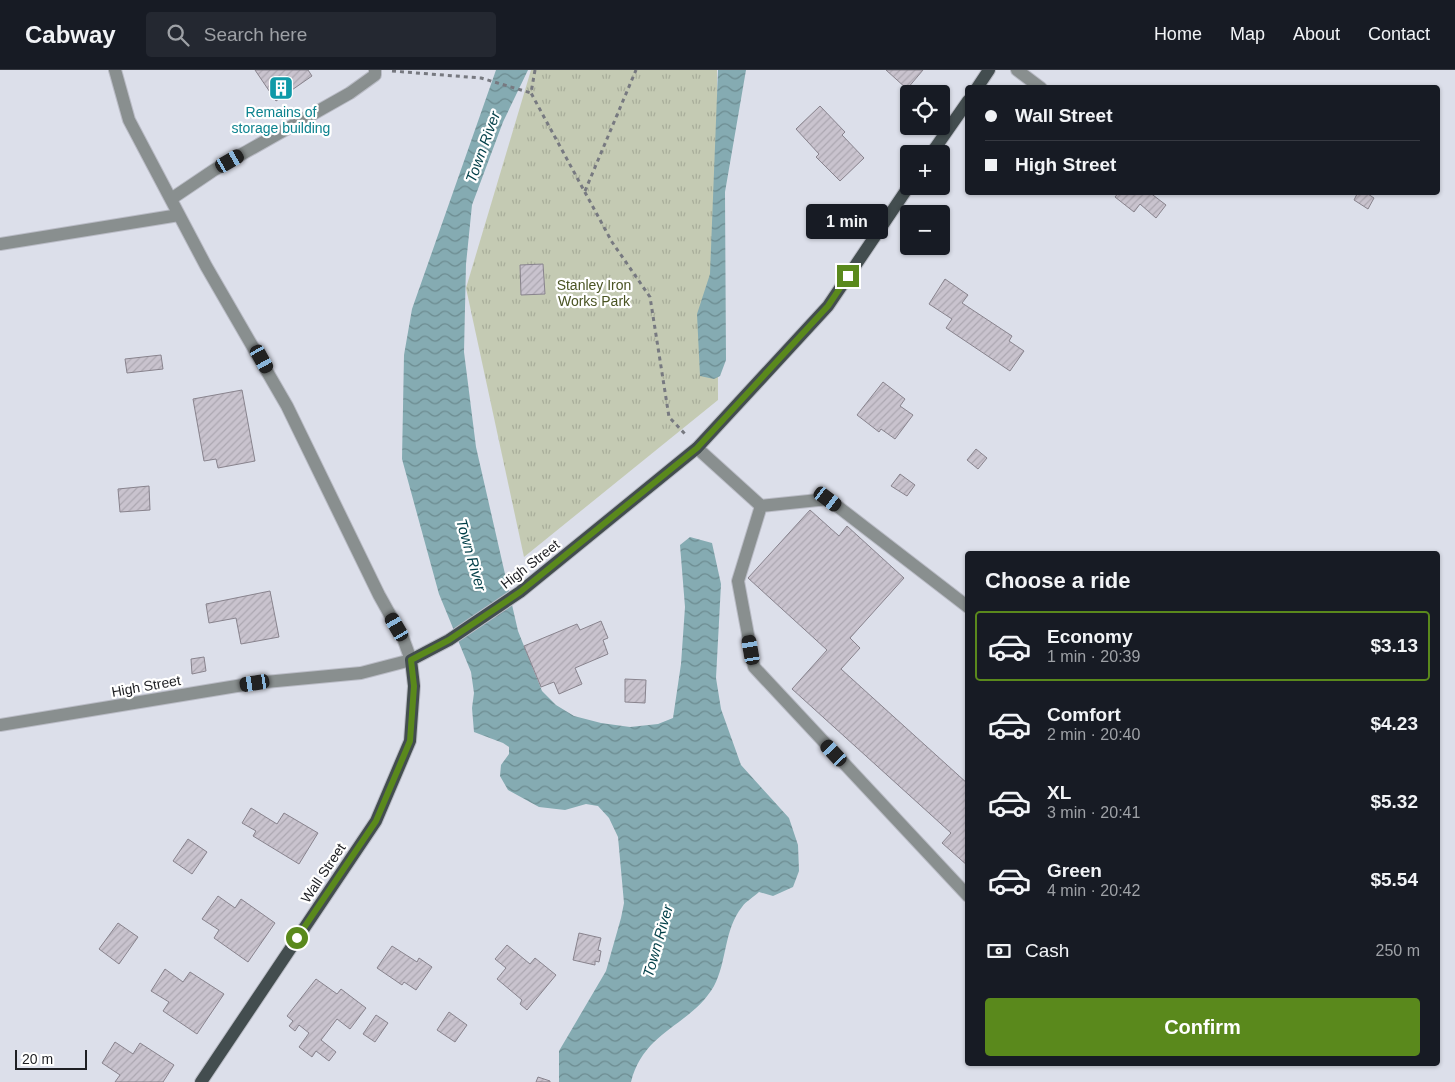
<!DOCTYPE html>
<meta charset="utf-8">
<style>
:root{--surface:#171b24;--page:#242831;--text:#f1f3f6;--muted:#9ea1a6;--line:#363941;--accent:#5a891c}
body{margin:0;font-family:Arial,sans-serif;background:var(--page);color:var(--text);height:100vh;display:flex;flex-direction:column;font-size:19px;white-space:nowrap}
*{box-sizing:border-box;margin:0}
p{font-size:16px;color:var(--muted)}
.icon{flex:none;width:28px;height:28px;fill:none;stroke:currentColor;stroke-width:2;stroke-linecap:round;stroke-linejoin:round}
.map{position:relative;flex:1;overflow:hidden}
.side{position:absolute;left:965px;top:481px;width:475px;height:515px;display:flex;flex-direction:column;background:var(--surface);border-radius:5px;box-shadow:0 1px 4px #0004}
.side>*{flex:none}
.hud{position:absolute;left:965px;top:15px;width:475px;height:110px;border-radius:5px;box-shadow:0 1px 4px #0004;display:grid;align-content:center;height:110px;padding:0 20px;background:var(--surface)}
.fabs{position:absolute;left:900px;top:15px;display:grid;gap:10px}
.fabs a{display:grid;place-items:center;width:50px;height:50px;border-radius:5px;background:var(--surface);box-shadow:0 1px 4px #0004;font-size:25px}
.scale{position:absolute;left:15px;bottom:12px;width:72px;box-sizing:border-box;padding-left:5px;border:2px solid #1e1f23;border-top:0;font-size:14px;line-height:18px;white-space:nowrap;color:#1e1f23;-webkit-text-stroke:4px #fff;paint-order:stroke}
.end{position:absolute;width:22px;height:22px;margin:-11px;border:6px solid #5a891c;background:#fff;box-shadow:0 0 0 2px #fff}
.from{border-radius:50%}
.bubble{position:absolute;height:35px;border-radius:5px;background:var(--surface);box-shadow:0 1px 4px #0004;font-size:16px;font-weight:800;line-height:35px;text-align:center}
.car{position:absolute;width:15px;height:30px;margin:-15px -8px;border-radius:6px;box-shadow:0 0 4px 1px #0007;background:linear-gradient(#222 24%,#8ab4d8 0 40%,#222 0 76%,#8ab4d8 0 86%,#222 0)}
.hud b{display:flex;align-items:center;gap:18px;height:48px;font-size:19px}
.hud b+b{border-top:1px solid var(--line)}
.hud i{width:12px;height:12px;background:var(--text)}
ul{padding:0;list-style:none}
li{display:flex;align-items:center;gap:15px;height:70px;margin:0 10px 8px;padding:0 10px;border:2px solid transparent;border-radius:5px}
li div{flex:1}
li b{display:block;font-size:19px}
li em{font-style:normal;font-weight:800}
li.on{border-color:var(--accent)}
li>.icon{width:45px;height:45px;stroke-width:1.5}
h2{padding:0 20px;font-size:22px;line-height:60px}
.pay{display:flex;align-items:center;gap:12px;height:55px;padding:0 20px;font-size:19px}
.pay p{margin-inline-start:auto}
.primary-button{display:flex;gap:10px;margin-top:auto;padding:10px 20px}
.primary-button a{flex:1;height:58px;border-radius:5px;background:var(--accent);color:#fff;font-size:20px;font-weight:800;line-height:58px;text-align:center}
header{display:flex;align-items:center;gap:30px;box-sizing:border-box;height:70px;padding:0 25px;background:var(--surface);border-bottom:1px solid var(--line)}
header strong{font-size:24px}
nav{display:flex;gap:28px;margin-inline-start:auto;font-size:18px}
.search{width:350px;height:45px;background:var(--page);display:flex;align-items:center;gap:12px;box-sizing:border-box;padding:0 18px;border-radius:5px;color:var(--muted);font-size:19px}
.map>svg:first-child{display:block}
.park{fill:url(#park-tufts)}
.water{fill:url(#water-waves)}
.building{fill:url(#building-hatch);stroke:#88838d}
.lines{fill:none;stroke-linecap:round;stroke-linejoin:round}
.minor-casing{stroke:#babcc6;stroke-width:14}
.major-casing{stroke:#babcc6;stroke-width:14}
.path{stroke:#777980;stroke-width:3;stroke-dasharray:4 4;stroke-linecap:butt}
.minor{stroke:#898f8f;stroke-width:12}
.major{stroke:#434d4f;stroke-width:12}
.route{stroke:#5a891c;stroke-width:6}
.labels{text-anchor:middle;stroke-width:4.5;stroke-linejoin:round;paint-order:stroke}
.culture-label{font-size:14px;fill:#0d838f;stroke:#fff}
.park-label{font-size:14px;fill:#4a5423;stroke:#fff}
.street-label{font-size:14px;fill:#1e1f23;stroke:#fff}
.water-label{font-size:15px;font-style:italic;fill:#003e47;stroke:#fff}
</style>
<header>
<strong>Cabway</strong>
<div class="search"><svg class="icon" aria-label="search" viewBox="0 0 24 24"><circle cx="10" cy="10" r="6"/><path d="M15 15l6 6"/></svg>Search here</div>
<nav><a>Home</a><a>Map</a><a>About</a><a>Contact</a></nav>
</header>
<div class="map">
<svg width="1455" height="1012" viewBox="0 0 1455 1012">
<defs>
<pattern id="park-tufts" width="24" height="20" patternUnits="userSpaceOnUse" patternTransform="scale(1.25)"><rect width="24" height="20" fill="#c4cab3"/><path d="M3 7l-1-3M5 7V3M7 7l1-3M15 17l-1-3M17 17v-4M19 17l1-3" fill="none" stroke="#a8ad9a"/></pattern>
<pattern id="water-waves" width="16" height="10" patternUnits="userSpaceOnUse" patternTransform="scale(1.25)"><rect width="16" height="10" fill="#85abb2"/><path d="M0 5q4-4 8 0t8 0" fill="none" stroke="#6c8b90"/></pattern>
<pattern id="building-hatch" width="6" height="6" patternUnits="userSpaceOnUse" patternTransform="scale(1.25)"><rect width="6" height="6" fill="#c9c3ce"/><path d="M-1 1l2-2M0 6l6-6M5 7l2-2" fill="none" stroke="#aca7b1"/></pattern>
</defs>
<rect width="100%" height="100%" fill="#dcdfea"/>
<!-- park -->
<path class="park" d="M531 0H717L718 330 524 487 466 218Z"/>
<!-- water -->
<path class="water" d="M496 0H528L503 52 472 135 466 194 464 282 476 377 518 561 542 621 556 635 574 646 601 653 630 657 658 654 673 648 681 594 685 537 680 475 690 467 712 473 721 514 716 608 721 639 741 695 789 748 798 775 799 801 793 817 773 826 759 822C754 827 746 831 742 837 724 859 727 892 714 916 691 956 644 960 631 1012H559V981L606 901 621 848 624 833 618 767 609 748 598 736 586 734 565 740 539 737 508 720 500 706 501 695 509 684V677L503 673 474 662 472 638 474 623 471 602 439 524 402 389 404 285 412 239Z
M718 0H746L725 122 726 290 720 306 714 309 700 306 697 244 710 204Z"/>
<!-- building -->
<path class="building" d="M255 0H308L312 6 276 31Z
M886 0H923L907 19Z
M820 36 845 62 842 65 864 88 840 111 816 87 819 84 796 59Z
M1119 122H1149L1166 135 1156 148 1140 134 1134 142 1115 127Z
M1358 122H1365L1374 128 1368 139 1354 130Z
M543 194 545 224 521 225 520 195Z
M945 209 968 225 962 233 1012 266 1009 271 1024 281 1010 301 946 258 952 249 929 234Z
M161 285 163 299 127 303 125 289Z
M883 312 905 329 900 336 913 345 895 369 881 359 879 362 857 345Z
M242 320 255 391 218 398 216 389 204 391 193 329Z
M976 379 987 388 978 399 967 390Z
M900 404 915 415 907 426 891 416Z
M149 416 150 440 120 442 118 419Z
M810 440 839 466 847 456 904 508 850 568 860 578 841 599 968 714V796L942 773 951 763 792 619 827 580 748 508Z
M270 521 279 567 241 574 236 548 209 553 206 534Z
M601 551 608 568 603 570 608 584 575 598 582 614 559 624 554 612 541 617 524 576 577 554 580 560Z
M204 587 206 601 192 604 191 589Z
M625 609 646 610 645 633 625 632Z
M251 738 277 754 284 743 318 763 299 794 253 766 256 761 242 753Z
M188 769 207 782 192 804 173 791Z
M218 826 235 838 241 829 275 853 248 892 214 868 219 860 202 849Z
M118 853 138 867 119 894 99 879Z
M579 863 601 868 598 880 601 881 599 892 595 891V895L573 890Z
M507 875 530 894 535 888 556 905 527 940 520 934 522 930 497 909 506 898 495 889Z
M392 876 417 892 419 888 432 897 416 920 404 912 402 915 377 898Z
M165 899 183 912 190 902 224 924 197 964 163 941 169 932 151 921Z
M316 909 337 924 341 919 366 938 350 959 337 949 321 970 336 982 329 991 316 981 312 987 299 977 309 963 299 955 295 961 289 956 293 951 287 946Z
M449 942 467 955 455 972 437 960Z
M376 945 388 953 375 972 363 964Z
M115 972 133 984 140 973 174 995 163 1012H115L120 1005 102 993Z
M538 1007 550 1011V1012H536Z"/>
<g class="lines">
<defs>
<path id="minor" d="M1017 0 1041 18
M171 129 214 100 350 23 375 5V0
M0 174 179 145
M697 378 761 436 828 429 968 537
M761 436 738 511 754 597 968 826
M0 655 255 613 361 603 411 590 403 568 379 525 287 336 206 196 129 50 115 0"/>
<path id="major" d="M977 18 989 0
M931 84 968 31
M201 1012 376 751 410 671 414 616 411 590 449 570 520 522 697 378 828 236 909 116"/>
</defs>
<!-- minor casing -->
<use href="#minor" class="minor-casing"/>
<!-- major casing -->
<use href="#major" class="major-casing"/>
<!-- path -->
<path class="path" d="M535 0 531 23 612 172 650 227 669 347 685 364
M392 1 481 8 531 23
M585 121 636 0"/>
<!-- minor -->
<use href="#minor" class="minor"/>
<!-- major -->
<use href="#major" class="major"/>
</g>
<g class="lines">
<!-- route -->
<path class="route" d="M297 868 376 751 410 671 414 616 411 590 449 570 520 522 697 378 828 236 848 206"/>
</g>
<!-- icons -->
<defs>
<symbol id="building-square" viewBox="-11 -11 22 22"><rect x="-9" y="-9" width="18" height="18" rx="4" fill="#0f9aa8" stroke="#fff"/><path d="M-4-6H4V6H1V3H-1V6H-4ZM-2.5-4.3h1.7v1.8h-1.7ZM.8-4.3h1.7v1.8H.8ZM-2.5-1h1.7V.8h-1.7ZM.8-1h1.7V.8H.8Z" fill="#fff"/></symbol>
</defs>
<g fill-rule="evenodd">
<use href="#building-square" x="267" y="4" width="28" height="28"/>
</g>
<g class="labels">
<!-- culture labels -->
<g class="culture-label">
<text x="281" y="47">Remains of<tspan x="281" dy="16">storage building</tspan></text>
</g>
<!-- park labels -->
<g class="park-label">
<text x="594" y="220">Stanley Iron<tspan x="594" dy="16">Works Park</tspan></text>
</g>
<!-- street labels -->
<g class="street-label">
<text transform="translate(530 494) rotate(-38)" y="5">High Street</text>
<text transform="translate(146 616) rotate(-10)" y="5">High Street</text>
<text transform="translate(323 803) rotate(-56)" y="5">Wall Street</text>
</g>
<!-- water labels -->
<g class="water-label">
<text transform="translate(483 77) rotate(-70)" y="5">Town River</text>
<text transform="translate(471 485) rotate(74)" y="5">Town River</text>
<text transform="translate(658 871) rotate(-74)" y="5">Town River</text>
</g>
</g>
</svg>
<div class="fabs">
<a><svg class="icon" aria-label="locate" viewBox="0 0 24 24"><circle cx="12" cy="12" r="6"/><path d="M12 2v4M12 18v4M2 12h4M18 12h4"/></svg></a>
<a>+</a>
<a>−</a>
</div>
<div class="scale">20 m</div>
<i class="end from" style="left:297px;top:868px"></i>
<i class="end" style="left:848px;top:206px"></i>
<div class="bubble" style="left:806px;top:134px;width:82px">1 min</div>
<i class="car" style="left:230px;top:91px;rotate:60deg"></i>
<i class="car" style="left:262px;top:289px;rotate:151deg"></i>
<i class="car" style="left:828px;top:429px;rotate:127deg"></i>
<i class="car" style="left:397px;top:557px;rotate:330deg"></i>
<i class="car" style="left:751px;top:580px;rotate:350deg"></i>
<i class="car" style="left:255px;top:613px;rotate:261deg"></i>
<i class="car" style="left:834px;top:683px;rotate:317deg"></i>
<div class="hud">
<b><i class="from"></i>Wall Street</b>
<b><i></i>High Street</b>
</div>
<section class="side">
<h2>Choose a ride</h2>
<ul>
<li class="on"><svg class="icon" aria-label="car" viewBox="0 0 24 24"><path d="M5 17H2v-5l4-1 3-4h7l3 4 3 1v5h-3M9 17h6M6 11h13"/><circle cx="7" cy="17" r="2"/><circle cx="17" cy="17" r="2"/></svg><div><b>Economy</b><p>1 min · 20:39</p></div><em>$3.13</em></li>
<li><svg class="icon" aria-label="car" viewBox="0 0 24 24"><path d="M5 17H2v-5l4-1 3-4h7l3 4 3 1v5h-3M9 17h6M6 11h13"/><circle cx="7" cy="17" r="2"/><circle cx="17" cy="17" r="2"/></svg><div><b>Comfort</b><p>2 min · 20:40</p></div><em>$4.23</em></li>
<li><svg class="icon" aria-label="car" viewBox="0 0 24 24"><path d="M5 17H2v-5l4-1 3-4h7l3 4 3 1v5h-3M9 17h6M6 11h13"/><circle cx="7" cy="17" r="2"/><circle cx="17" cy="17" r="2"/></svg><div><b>XL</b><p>3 min · 20:41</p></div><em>$5.32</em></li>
<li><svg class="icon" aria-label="car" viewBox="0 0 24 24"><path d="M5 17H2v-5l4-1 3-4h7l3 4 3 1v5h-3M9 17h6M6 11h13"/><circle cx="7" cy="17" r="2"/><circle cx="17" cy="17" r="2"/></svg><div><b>Green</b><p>4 min · 20:42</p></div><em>$5.54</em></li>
</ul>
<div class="pay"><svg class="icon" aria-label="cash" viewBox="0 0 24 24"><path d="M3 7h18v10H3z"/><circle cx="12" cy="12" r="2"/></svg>Cash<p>250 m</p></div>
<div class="primary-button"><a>Confirm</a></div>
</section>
</div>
